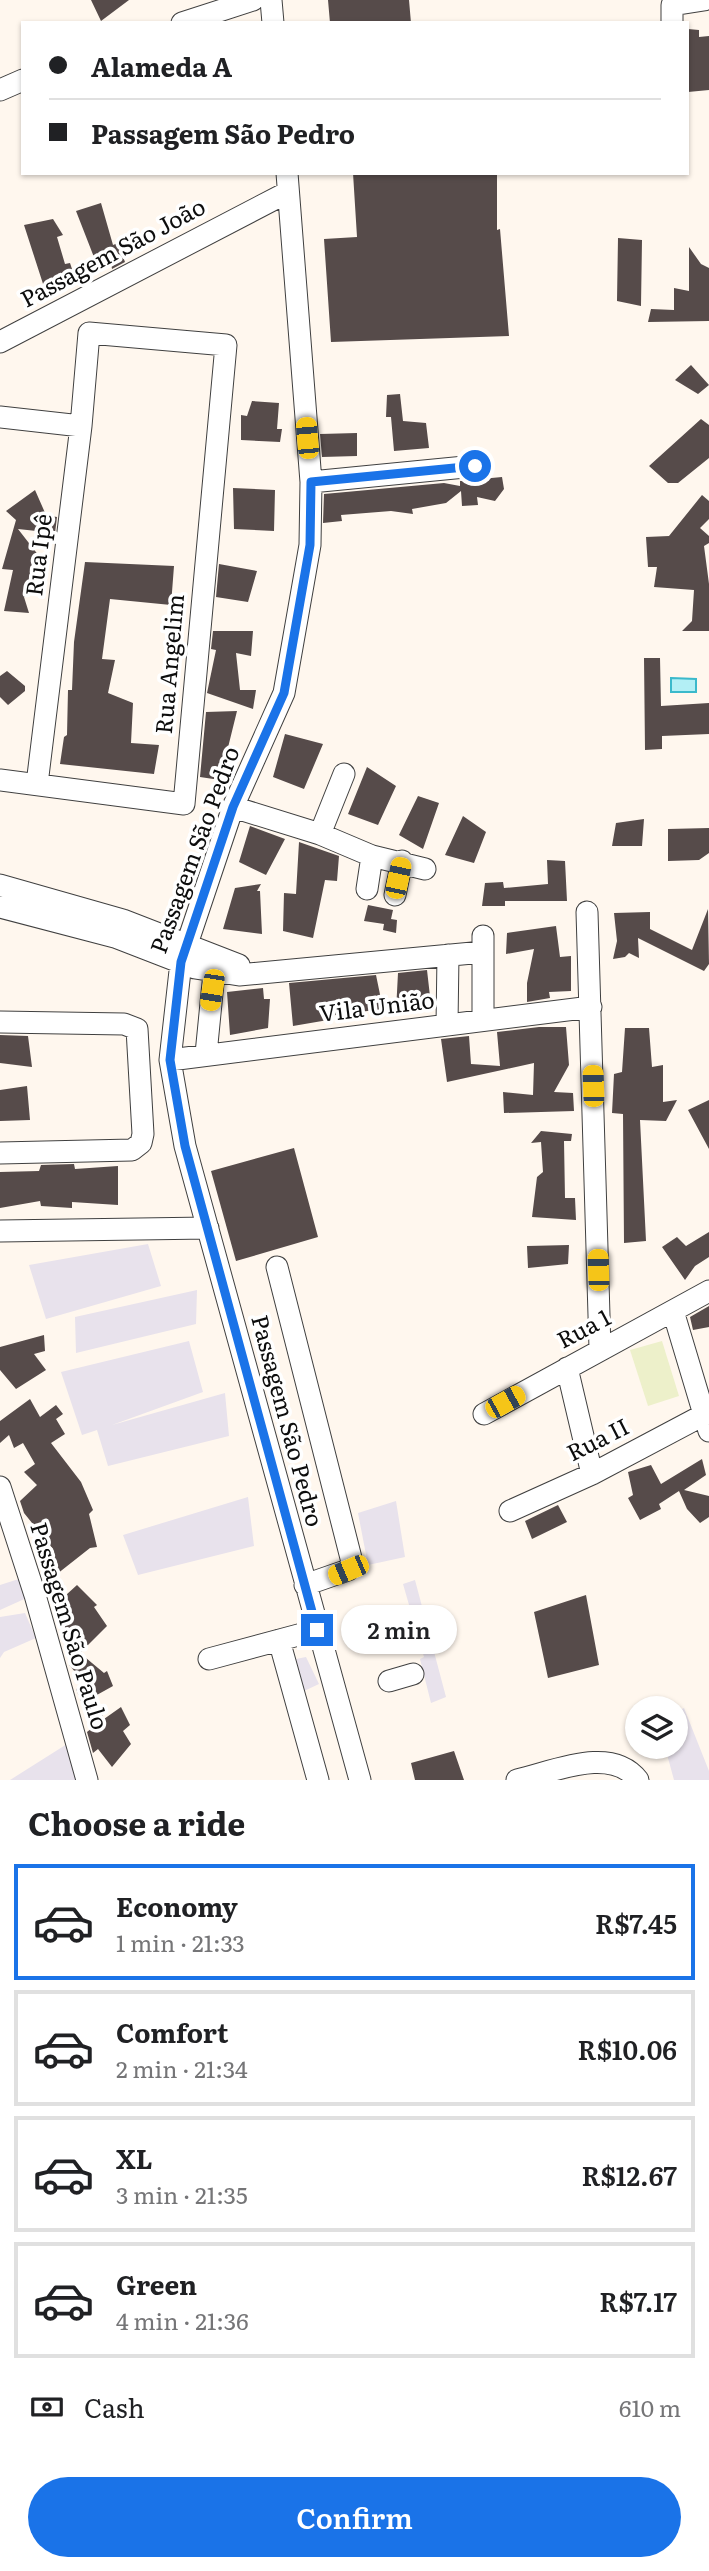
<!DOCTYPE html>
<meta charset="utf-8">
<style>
:root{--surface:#fff;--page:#f6f6f6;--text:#202124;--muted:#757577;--line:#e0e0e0;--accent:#1a73e8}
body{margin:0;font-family:Literata,serif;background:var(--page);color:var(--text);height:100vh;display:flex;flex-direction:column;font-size:26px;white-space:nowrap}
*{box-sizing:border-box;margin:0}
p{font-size:23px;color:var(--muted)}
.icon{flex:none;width:38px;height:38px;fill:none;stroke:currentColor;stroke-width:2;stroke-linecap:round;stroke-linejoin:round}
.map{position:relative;height:1780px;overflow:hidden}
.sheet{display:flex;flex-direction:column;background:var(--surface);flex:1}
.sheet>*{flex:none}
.top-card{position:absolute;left:21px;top:21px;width:668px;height:154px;border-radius:0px;box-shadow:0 2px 5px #0004;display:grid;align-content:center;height:154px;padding:0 28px;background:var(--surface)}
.controls{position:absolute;left:625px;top:1696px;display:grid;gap:14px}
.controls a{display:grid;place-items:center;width:63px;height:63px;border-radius:50%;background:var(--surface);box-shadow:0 2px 5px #0004;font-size:35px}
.end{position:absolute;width:32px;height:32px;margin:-16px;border:9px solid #1a73e8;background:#fff;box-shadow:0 0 0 4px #fff}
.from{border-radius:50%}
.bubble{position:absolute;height:49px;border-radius:24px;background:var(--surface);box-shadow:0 2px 5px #0004;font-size:23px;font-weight:600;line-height:49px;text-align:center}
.car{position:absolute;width:21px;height:42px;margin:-21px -10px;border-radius:9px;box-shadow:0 0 5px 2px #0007;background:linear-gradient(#f5c518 24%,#345 0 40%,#f5c518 0 76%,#345 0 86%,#f5c518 0)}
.top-card b{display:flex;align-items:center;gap:24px;height:66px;font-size:26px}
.top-card b+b{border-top:2px solid var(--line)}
.top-card i{width:18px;height:18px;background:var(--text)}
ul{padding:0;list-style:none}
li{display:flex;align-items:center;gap:21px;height:116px;margin:0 14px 10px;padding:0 14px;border:4px solid var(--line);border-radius:0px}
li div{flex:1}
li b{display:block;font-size:26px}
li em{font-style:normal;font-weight:600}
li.on{border-color:var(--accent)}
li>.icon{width:63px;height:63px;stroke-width:1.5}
h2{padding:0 28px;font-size:32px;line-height:84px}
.pay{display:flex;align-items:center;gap:18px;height:77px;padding:0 28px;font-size:26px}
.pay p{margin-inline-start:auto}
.cta{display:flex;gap:14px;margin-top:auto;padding:14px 28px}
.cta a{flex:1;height:80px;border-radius:42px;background:var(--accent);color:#fff;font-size:28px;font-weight:600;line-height:80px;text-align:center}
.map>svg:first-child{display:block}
.industrial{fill:#e8e2ec}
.pitch{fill:#edf0ca}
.water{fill:#b3eff5;stroke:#3bb9cb;stroke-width:2}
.building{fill:#564b4a}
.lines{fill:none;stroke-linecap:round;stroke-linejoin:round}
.minor-casing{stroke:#404040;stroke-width:23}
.minor{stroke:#fff;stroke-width:21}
.route{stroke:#1a73e8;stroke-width:9}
.labels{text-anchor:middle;stroke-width:7;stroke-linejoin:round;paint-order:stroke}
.street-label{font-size:23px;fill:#0d0d0d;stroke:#fff}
</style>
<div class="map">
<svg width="709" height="1780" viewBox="0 0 709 1780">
<rect width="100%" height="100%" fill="#fff7ee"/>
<!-- industrial -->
<path class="industrial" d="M148 1244 161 1286 46 1319 29 1265Z
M197 1290 196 1324 76 1353 75 1317Z
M189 1341 203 1392 112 1425 225 1393 229 1436 108 1466 97 1430 82 1435 61 1372Z
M248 1497 254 1546 138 1575 123 1535Z
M396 1501 405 1557 368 1565 358 1513Z
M25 1577 31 1596 0 1610V1585Z
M415 1580 446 1697 431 1703 420 1659 424 1657 403 1584Z
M25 1613 36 1638 4 1652 0 1658V1617Z
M306 1657 319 1684 304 1691 296 1659Z
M684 1708 709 1771V1780H674L665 1747 676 1746V1712Z
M67 1744 79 1780H10Z"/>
<!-- pitch -->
<path class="pitch" d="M662 1341 679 1396 648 1406 630 1350Z"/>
<!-- water -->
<path class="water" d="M671 678 696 679V692H671Z"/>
<!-- building -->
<path class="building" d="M91 0H129L101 21Z
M328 0H409L411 23H330Z
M688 29 699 30V37L709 36V90L688 92Z
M353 173H497V230L500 229 509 336 331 342 324 239 357 237Z
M101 203 113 245 118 243 125 262 112 269 111 263 99 270 76 211Z
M53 219 63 235 57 237 65 264 70 263 75 278 45 290 24 225Z
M618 238 642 240 641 306 617 301Z
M689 247 701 264 709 268V321L648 322 651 309 674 310V288L689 291Z
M691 365 709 385 698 394 675 380Z
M400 394 403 421 426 423 429 448 394 451 391 417H386L387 395Z
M252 401 279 403 277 429H282L280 442 241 440V415L247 416Z
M701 419 709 425V458L678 483H668L649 466Z
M357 433V456L322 457 320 434Z
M502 477 504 489 495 501 477 497 478 505 462 506 461 491 446 503 412 509 413 514 391 511 341 515 342 521 323 523 324 494 444 483 460 486V481Z
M233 488 275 490 274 531 234 529Z
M35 490 46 515 57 517 55 533 18 529 39 556V564L31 594 24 597 29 613 4 611 13 570 2 569 16 520 6 511Z
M702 495 709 501V519L700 528 709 536V543L704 546 709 584V631H682L692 621 694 590 654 587 657 567H648L646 537 669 536Z
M85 562 174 566 171 605 110 599 102 659 115 660 108 693 133 703 131 743 159 745 154 774 60 764 64 737 67 735 68 690H72L74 642Z
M219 564 257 571 248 602 216 597Z
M213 631H253L251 656 236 653 240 690H256L253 709 207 693 216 650 211 649Z
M644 658H660L661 706 709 703V734L662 736V749L645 750Z
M7 671 25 686V691L8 705 0 697V676Z
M237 711 220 780 200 777 206 712Z
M285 734 323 744 304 789 273 777Z
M367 767 396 786 378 825 348 814Z
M418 796 439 803 423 849 399 835Z
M463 816 486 832 474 863 445 855Z
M644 819 642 846H612L616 823Z
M250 826 285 839 266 875 239 862Z
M709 828V853L699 860 668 861V829Z
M299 842 339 856 337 881 325 880 313 938 283 931 284 893 296 894Z
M547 860 565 861 567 901H505V906H482L485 883 503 882 504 888 548 884Z
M261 884 257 891H260L262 934 223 929 235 888Z
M368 905 393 910 391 919 397 920 396 933 383 930 384 924 364 921Z
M708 909 709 964 704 971 638 938 639 958 629 953 625 957 613 959 617 941 614 913 650 912V929L692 950Z
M556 926 560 957 571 956V991L549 992 550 998 527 1002V983L534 949 506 954 507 933Z
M427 970 431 1005 396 1011 398 973Z
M376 975 383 1009 328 1016V1020L293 1026 289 983Z
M263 988 264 999H270L268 1028 230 1035 227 992Z
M539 1027H566L569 1065 554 1092 573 1093 574 1111 504 1113 503 1092 533 1095 534 1063 447 1082 441 1039 469 1036 471 1064 500 1066 497 1032Z
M625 1028H649L652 1067 663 1065V1102L677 1100 666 1121 640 1120 646 1241 624 1243 623 1114 612 1113 614 1074 622 1072Z
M0 1035 28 1036 32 1067 0 1063Z
M27 1086 30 1120 0 1121V1090Z
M709 1100V1149L688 1110Z
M541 1131 572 1134 571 1141H564L565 1198H575L576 1220 532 1217 537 1177 543 1172 541 1142 531 1143Z
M294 1148 318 1237 236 1261 211 1171Z
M74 1164 75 1169 118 1166V1205L72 1202V1208L41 1206 40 1201 0 1208V1172L39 1171 41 1165Z
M709 1232V1257L695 1266 685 1280 662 1247 677 1237 686 1246Z
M569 1245 568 1264 528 1268 527 1246Z
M709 1306V1327L693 1330 690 1317Z
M44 1335 45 1351 34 1354 46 1370 16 1389 0 1370V1347Z
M30 1399 40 1417 56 1405 63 1414 56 1419 65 1434 51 1443 81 1482 93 1510 89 1514 97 1547 90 1548 57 1574 41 1560 53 1549 24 1513 20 1501 37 1485 24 1472 35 1464 23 1443 14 1448 9 1435 0 1443V1421Z
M702 1459 706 1475 684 1490 709 1496V1517L700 1523 687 1509 679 1491 659 1504 661 1509 640 1520 628 1498 633 1495 628 1472 651 1465 661 1484Z
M558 1505 567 1522 532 1539 525 1521Z
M77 1585 97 1605 94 1607 107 1626 78 1655 60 1635 66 1630 55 1605Z
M586 1595 599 1665 548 1678 534 1612Z
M80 1653 104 1673 107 1671 113 1686 95 1696 104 1719 121 1707 130 1725 123 1731 131 1744 112 1767 98 1749 93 1753 87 1732 92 1728 76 1689 86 1684 69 1665Z
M454 1751 464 1780H415L411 1763Z"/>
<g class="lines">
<defs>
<path id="minor" d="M271 0 273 23
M672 21V5L704 0
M182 23 253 0
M0 90 23 80
M287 173 311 482 310 545 284 693 233 807 181 962 170 1060 185 1146 360 1780
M0 342 288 192
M0 417 81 426
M311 482 475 466
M0 780 184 804 226 345 89 333 81 426 37 784
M233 807 320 834 372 856 425 869
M320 834 344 774
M0 885 123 920 239 965
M367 889 372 856
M395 895 402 861
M0 907 115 937 195 968 239 975 483 952
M587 912 600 1349
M483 936V1020
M0 1022 124 1024 137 1029 143 1134 141 1143 132 1150 0 1153
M447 1025 448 955
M206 1054 214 973
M170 1060 591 1007
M0 1231 208 1228
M277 1267 352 1562 348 1570 305 1585
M673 1311 709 1431
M567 1368 592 1474
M484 1414 709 1291
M0 1487 35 1595 87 1780
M510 1511 592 1474 709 1412
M279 1640 318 1780
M209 1659 317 1630
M389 1681 413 1674
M517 1780C553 1772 611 1745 638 1780"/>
</defs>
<!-- minor casing -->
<use href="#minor" class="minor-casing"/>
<!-- minor -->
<use href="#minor" class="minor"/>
</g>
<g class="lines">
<!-- route -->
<path class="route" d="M317 1630 185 1146 170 1060 181 962 233 807 284 693 310 545 311 482 475 466"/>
</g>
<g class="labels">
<!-- street labels -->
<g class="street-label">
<text transform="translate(113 253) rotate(-28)" y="8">Passagem São João</text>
<text transform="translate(39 555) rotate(-83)" y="8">Rua Ipê</text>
<text transform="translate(170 664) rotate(-85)" y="8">Rua Angelim</text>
<text transform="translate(195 850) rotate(-70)" y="8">Passagem São Pedro</text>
<text transform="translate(377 1007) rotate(-7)" y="8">Vila União</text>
<text transform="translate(584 1329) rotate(-28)" y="8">Rua 1</text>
<text transform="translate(287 1421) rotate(75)" y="8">Passagem São Pedro</text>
<text transform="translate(598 1440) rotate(-27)" y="8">Rua II</text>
<text transform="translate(69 1626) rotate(73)" y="8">Passagem São Paulo</text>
</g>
</g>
</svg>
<div class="controls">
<a><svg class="icon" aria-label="layers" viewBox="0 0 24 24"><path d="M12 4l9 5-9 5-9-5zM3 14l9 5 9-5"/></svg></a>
</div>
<i class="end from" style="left:475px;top:466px"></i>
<i class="end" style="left:317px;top:1630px"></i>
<div class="bubble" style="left:341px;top:1605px;width:116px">2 min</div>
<i class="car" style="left:307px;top:438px;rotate:355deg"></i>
<i class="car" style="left:398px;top:878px;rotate:12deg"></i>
<i class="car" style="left:212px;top:990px;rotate:189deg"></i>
<i class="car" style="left:593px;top:1086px;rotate:358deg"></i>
<i class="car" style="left:598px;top:1270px;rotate:358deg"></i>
<i class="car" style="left:505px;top:1402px;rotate:61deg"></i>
<i class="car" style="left:348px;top:1570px;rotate:247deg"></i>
<div class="top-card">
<b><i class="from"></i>Alameda A</b>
<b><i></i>Passagem São Pedro</b>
</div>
</div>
<section class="sheet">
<h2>Choose a ride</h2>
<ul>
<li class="on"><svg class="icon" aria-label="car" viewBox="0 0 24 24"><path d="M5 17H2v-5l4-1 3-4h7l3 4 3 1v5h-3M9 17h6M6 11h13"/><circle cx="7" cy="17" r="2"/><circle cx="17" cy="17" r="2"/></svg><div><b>Economy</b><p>1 min · 21:33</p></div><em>R$7.45</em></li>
<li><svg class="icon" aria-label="car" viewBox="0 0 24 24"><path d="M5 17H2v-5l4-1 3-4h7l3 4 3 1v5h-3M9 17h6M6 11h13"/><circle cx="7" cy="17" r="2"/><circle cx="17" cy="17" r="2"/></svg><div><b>Comfort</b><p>2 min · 21:34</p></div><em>R$10.06</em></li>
<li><svg class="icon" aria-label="car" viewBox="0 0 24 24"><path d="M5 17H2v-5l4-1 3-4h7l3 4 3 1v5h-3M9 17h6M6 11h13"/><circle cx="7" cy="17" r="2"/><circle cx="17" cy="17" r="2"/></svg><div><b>XL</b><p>3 min · 21:35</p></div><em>R$12.67</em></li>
<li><svg class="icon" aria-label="car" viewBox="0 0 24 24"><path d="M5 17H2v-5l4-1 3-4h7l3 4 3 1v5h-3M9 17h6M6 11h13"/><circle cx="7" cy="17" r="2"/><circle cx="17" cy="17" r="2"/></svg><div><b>Green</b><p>4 min · 21:36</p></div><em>R$7.17</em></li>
</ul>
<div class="pay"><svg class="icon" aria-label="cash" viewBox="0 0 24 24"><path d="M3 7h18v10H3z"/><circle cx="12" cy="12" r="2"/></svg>Cash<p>610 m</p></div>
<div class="cta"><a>Confirm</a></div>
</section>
